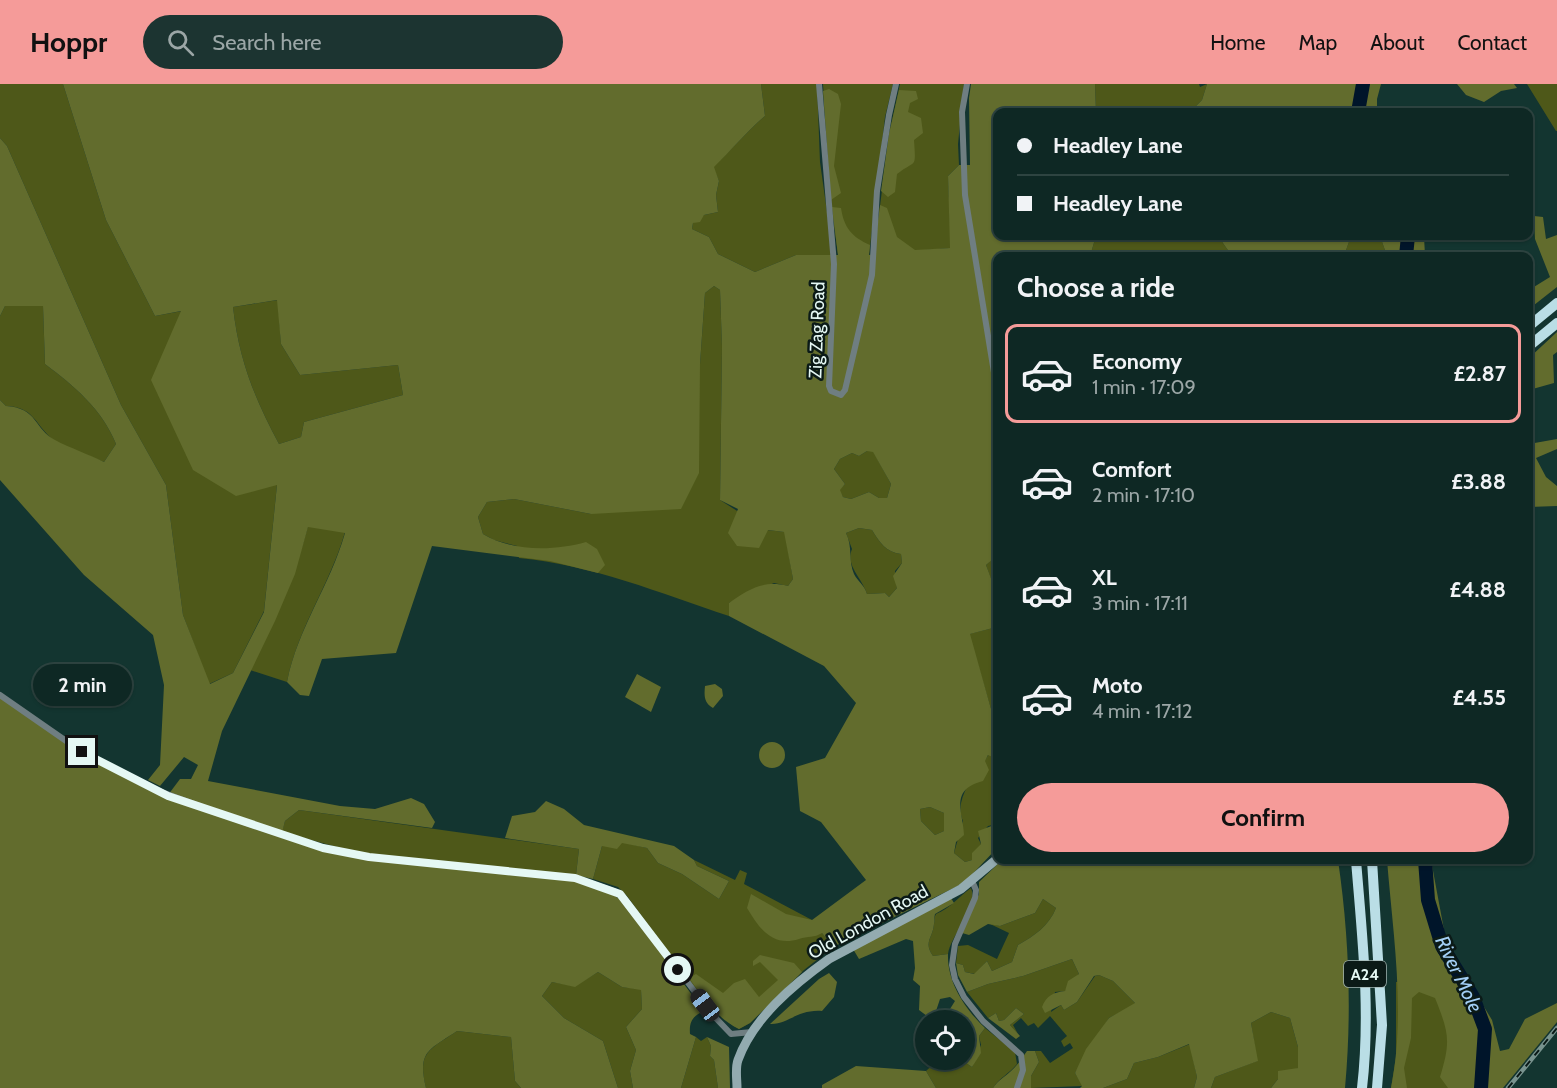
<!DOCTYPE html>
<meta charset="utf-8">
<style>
:root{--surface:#0e2824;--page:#1c3431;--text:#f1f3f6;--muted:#9ba6a6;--line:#2e4441;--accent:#f59b99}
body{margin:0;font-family:Cabin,sans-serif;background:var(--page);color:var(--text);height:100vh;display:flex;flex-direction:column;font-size:22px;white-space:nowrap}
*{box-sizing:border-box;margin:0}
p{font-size:20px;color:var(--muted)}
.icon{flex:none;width:33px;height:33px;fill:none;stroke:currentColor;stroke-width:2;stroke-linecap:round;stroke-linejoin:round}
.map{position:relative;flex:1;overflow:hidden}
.drawer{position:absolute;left:993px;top:168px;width:540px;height:612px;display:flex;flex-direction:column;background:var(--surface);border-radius:12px;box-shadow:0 2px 4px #0004,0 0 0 2px var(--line)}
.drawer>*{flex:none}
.banner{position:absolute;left:993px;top:24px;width:540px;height:132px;border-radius:12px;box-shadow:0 2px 4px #0004,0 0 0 2px var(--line);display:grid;align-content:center;height:132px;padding:0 24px;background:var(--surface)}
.buttons{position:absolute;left:915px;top:926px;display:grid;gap:12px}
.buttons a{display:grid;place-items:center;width:60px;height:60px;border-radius:50%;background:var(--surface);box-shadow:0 2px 4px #0004,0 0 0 2px var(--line);font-size:30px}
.end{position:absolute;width:27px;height:27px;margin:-14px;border:8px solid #e5f8f4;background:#111;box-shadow:0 0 0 3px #111}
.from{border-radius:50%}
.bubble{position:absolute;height:42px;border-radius:21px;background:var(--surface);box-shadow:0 2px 4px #0004,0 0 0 2px var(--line);font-size:20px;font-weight:700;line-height:42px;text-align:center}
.car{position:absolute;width:18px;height:36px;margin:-18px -9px;border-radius:8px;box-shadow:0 0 4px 2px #0007;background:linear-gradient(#222 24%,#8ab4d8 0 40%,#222 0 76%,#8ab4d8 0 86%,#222 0)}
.banner b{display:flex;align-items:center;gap:21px;height:57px;font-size:22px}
.banner b+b{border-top:2px solid var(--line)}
.banner i{width:15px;height:15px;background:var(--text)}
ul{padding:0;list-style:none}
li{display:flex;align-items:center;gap:18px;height:99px;margin:0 12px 9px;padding:0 12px;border:3px solid transparent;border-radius:12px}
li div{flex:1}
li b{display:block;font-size:22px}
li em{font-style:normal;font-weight:700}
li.active{border-color:var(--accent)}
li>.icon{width:54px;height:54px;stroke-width:1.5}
h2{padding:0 24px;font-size:27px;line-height:72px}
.action{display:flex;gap:12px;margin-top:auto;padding:12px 24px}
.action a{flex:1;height:69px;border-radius:36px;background:var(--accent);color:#111;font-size:24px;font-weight:700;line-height:69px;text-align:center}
header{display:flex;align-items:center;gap:36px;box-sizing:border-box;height:84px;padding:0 30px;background:var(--accent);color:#111}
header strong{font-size:28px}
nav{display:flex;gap:33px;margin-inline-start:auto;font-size:21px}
.search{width:420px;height:54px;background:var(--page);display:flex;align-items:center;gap:15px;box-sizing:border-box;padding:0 21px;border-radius:33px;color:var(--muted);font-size:22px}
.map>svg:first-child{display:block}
.green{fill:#4e5819}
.forest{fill:#626c2d;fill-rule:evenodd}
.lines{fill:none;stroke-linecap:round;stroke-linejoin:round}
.river{stroke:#00152a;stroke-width:14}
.minor{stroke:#6f7e81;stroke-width:6}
.secondary{stroke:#93abb0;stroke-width:9}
.trunk{stroke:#badee6;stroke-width:10}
.rail-casing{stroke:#78938e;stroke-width:4.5}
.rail{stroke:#0b1a17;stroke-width:2;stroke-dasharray:7;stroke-linecap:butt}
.route{stroke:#e5f8f4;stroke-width:8}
.labels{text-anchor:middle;stroke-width:5;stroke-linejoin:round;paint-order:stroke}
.shield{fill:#0b1a17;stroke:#a4b5b2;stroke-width:1.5}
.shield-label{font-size:16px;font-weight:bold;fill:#e5f8f4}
.street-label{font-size:18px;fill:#e5f8f4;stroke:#0b1a17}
.water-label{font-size:20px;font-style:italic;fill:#a3cff5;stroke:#0b1a17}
</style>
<header>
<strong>Hoppr</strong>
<div class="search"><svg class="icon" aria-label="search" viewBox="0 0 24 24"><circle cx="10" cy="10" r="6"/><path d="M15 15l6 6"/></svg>Search here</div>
<nav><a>Home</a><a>Map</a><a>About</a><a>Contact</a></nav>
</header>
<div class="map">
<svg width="1557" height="1004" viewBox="0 0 1557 1004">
<rect width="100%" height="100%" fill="#133530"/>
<!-- green -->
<path class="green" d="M0 0H63L106 136 155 232 182 227 277 401 264 527 233 589 209 600 183 531 166 401 121 321 7 62 0 54Z
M761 0H817L820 78 833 171H796L755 188 718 170 709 153 692 145 693 139 704 131 718 128 716 111 719 97 713 83C732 66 746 48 765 32Z
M823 0H893L885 33 869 171H838L830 110Z
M900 0H964L958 60 959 81 948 92 951 164 874 170 889 50Z
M1095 0H1199L1200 3 1207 0 1202 16 1190 28H1096Z
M1527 0H1557V47H1556Z
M1096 152H1218L1232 172H1090Z
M1351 152H1380L1387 172H1344Z
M714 202 720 206 722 263 720 416 767 446 785 448 793 495 788 502 774 499 729 519V532C660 509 592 481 519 474L517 462 494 456 483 450 478 433 487 418 514 415 591 430 700 280 705 209Z
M278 216 281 260 300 291 398 281 403 311 304 338 301 353 279 360C254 313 239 276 233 223Z
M30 221 43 222 45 280C74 302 102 325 116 360L104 378C88 371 64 365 51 354 34 338 33 323 6 322L0 316V232L5 222Z
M867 367H873L891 400 887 414H879L869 408 851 415 843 413 839 406 845 400 834 385 840 375 852 369 859 372Z
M308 442 345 448C330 501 298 543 287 598L250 586C274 539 294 494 308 442Z
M859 444 872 446C880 459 886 468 901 470L902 479 895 487 897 504 889 513 885 509 867 510C863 495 845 482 852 465L846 449Z
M997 471V512L986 481Z
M997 525V632H993L969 550 993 544Z
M989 670 997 675V740L988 742 978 754 981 760 972 776 965 778 954 769 963 737C953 714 976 690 989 670Z
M930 723 944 729V747L935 751 921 737 920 725Z
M299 726 579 765 576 791 359 769 282 748 285 737Z
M622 758 647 764 658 779 682 790 719 815 729 797 697 782 694 776 735 796 740 786 747 789 744 800 812 836 833 863 804 886 750 939 739 945C706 929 652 845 627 812L618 803 593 795 602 762Z
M971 804C979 824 951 850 948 870L933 872C923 858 933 854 934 840 935 837 934 833 936 830 951 824 957 814 971 804Z
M1043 815 1056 824C1049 842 1034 852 1018 861L1012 878 992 887 987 877 975 890 965 888 963 881 956 879 958 862 968 861 997 875 1009 849 988 839 1000 842 1035 829Z
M1072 875 1079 890 1065 907 1055 908 1051 928 1061 921 1064 926 1077 918 1095 892 1099 891 1113 897 1136 920 1109 934 1075 989 1083 1002 1031 1004V992L1039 978 1035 967H1041L1050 979 1073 964 1070 959 1064 963 1061 957 1067 952 1050 932 1038 944 1034 939 1028 942 1021 934 1013 941 1018 950 1010 941 1024 930 1016 924 1004 936 999 937 996 929 988 934 967 908 988 900 1023 892Z
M598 888 622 903 641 905 642 925 626 943 636 966 630 987 633 1004H618L603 957 564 934 542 912 552 898 575 902Z
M1438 896 1470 1004H1391L1396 973V898Z
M1271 928 1290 934 1298 963V984L1278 995 1271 1004H1211L1215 993 1257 977 1251 939Z
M985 944 1015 968 1017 980C1009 990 1000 993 993 1004H936L926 987 939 975H960L972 983 981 961 979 952Z
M457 947 511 953 515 997 521 1004H426C417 968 429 966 457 947Z
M696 953 701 957 707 953 711 962 710 972 714 976 718 1004H681Z
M1190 960 1197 993 1194 1004H1103L1127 995 1134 979 1158 973Z"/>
<!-- forest -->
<path class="forest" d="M63 0H761L765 32C746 48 732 66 714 83L719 97 716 111 718 128 704 131 700 138 693 139 692 145 709 153 718 170 755 188 796 171H838L832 123 841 124C844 144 852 153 870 161L869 171 874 170 880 121 887 124 897 153 915 166 950 164 948 92 959 81H970L969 14 971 0H1095L1096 28H998V152H1096L1090 172H998V471L986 481C996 507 999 516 993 544L970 550 993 632H997V675L988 671 985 677 989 686 983 697C949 706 963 727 964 751L956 758 954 769 965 778 972 776V769L981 760 978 747 997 740V764L964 799 833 863 822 849C814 854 808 852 799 855 773 863 760 846 747 824L751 810 786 830 812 836 866 796 821 738 800 727 796 683 825 674 856 619 824 582 729 532V519C749 505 763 496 788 502L793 495 784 448 768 446 759 464 737 462 728 449 738 425 720 416 722 263 720 206 714 202 705 209 700 280 699 389 681 425 591 430 514 415 487 418 478 433 483 450C513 468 554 467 586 458L597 465 605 481 598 489 550 477 432 462 396 569 322 575 309 612 300 611 287 598C298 543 330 502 345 449L308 443 295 490 275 537 222 647 208 697 340 722 375 725 411 714 424 720 435 738 432 744 299 726 285 737 281 753 369 775 575 796 611 809 622 817 704 927C693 932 689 937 690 950L696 953 681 1004H633L630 987 636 966 626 943 642 925 641 906 622 903 598 888 575 903 552 898 542 912 564 934 603 957 618 1004H521L515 997 511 953 457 947C429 966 417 967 426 1004H0V611L82 668 168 711 180 695H191L198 681 184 673 160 702 148 696 160 681 164 601 153 551 84 491 0 396V316L6 322C38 324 34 345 55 356 70 364 88 370 104 378L116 360C102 325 74 302 45 280L43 222H5L0 232V54L7 62 121 321 166 401 183 531 210 600 233 589 264 528 277 401 236 412 193 386 151 296 181 227 155 232 106 136ZM277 216 281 260 300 291 398 281 403 311 304 338 301 353 279 360C254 313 239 276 233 223ZM867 367 873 368 891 400 887 414H879L869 408 851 415 843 413 840 406 845 400 834 385 840 375 852 369 859 372ZM859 444 872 446C880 459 886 468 901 470L902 479 893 492 897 504 889 513 885 509 867 510C864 500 858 498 854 490 848 476 853 463 846 449ZM930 723 944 729V747L935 751 921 737 920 725Z
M1207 0H1381L1377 15V28H1190L1202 16Z
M1457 0H1514L1517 4 1501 7 1484 18 1466 11Z
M829 5 838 10 841 20 834 82 841 109 831 116 823 7Z
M899 6 916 7 918 15 910 19 908 28 921 34 923 49 914 56C916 86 916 75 897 90L895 108 888 113 881 107 889 50Z
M1534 132 1543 133 1546 155 1557 151V203L1529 225V206L1550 193 1535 155Z
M1218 152H1351L1344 172H1232Z
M1380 152H1424L1425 172H1387Z
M1557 248V268L1553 271 1554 299 1529 306V274Z
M1557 355V365L1536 374 1546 393 1557 402V422L1529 423V360Z
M637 590 661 603 651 628 625 613Z
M715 600 722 605 723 612 713 624C704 619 704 612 705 602Z
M759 671a13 13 0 1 1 26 0a13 13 0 1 1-26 0Z
M546 717 564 725 584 741 674 762 694 776 697 782 729 797 719 815 682 790 658 779 647 764 622 759 617 765 602 762 593 795 576 791 579 765 505 754 512 732 535 728Z
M1002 776H1338C1349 851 1352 928 1345 1004H1271L1278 995V987L1298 984V963L1290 934 1271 928 1251 939 1258 977 1215 993 1211 1004H1194L1197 993 1189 960 1158 973 1134 979 1127 995 1103 1004H1080L1082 1002 1075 989 1086 965 1109 934 1135 919 1113 897 1099 891 1094 892 1077 918 1064 926 1061 921 1045 929 1042 923C1046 912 1054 908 1065 907L1068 897 1079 890 1072 875 1023 892 988 900 967 908 958 891 956 879 963 881 965 888 974 890 987 877 992 887 1012 878 1018 861C1034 852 1049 842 1056 824L1043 815 1035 829 1000 842 988 840 969 851 962 849 979 810V798Z
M1387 776H1431L1447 862 1492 936 1500 967 1509 965 1525 935 1557 919V938L1503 1004H1448L1440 993C1451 957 1449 949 1435 914L1419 908 1412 914 1411 954 1404 984 1407 1004H1391C1406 929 1393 851 1387 776Z
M951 814 954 819 935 830C934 834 935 837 934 840 933 854 923 858 933 872L948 870C947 898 965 925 985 944L979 952 981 969 972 983 960 975H964V936H953L950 925 955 917 950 913 940 915 936 927 927 932 919 926 920 902 913 896 915 884 913 857 906 855 859 875 853 865Z
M760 871 794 879 802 888 750 939 739 945C716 934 703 913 689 894L696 890 723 909 734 899 745 895 759 913 778 896 760 878 753 882V877Z
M829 889 837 898 834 913 822 927C798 925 787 941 770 940L819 895Z
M1016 924 1024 930 1010 941 1020 952 1016 955 988 934 996 929 999 937 1004 936Z
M707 953 729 963 730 1004H718L714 976 710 972 711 962Z
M1027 967H1035L1039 978 1031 992V1004H993C999 995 1004 994 1011 987 1017 982 1022 974 1027 967Z
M856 982 926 987 936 1004H822V1001Z"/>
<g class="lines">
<!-- river -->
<path class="river" d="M1358 28 1363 0
M1406 172 1408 152
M1425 776 1428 816 1442 862 1473 913 1485 945 1481 1004"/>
<!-- minor -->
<path class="minor" d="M819 0 834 180 829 302 831 307 841 311 845 306 872 191 877 107 889 31 896 0
M967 0 962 28 965 111 998 313
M0 611 82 668 159 707 246 739 323 764 369 773 575 794 614 807 625 815 710 928 731 950 752 948
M972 797 976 806 975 814 955 860 952 881 955 895 964 913 983 937 1021 971 1023 986 1017 1004"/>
<!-- secondary -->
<path class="secondary" d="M737 1004C737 995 735 984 738 976 753 934 794 900 829 875L961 805 998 774"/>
<!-- trunk -->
<path class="trunk" d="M1528 243 1557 219
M1528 263 1557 239
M1356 776C1362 852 1371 927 1362 1004
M1372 776 1382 941 1377 1004"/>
<defs>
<path id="rail" d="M1508 1004 1557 944"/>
</defs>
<!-- rail casing -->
<use href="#rail" class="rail-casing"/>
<!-- rail -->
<use href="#rail" class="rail"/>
</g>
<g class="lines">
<!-- route -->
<path class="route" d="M82 668 168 712 323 764 369 773 575 794 620 810 678 886"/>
</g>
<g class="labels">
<!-- shield labels -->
<rect class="shield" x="1344" y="877" width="42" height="26" rx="4.5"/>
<g class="shield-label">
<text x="1365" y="896">A24</text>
</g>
<!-- street labels -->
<g class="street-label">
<text transform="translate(817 246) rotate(-88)" y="6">Zig Zag Road</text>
<text transform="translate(868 838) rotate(-29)" y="6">Old London Road</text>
</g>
<!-- water labels -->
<g class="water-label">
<text transform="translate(1459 890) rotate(64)" y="7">River Mole</text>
</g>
</g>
</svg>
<div class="buttons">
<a><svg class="icon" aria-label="locate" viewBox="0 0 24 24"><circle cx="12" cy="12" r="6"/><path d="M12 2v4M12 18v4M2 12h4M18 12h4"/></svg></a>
</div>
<i class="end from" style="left:678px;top:886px"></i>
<i class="end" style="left:82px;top:668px"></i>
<div class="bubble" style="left:33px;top:580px;width:99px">2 min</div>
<i class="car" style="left:705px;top:921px;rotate:323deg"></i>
<div class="banner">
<b><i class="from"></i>Headley Lane</b>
<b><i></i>Headley Lane</b>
</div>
<section class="drawer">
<h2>Choose a ride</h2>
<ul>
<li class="active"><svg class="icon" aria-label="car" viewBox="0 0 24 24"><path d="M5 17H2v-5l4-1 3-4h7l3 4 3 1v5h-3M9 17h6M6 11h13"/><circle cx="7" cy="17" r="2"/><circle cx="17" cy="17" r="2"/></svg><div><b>Economy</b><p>1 min · 17:09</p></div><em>£2.87</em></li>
<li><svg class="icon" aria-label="car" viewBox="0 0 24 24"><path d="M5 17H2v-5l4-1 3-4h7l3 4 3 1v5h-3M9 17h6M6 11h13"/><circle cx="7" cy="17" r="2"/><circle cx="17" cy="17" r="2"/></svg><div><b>Comfort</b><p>2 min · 17:10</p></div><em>£3.88</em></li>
<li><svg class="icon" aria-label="car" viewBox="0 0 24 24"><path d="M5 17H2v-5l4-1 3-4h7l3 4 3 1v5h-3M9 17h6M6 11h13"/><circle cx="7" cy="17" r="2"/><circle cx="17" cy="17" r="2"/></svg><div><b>XL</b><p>3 min · 17:11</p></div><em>£4.88</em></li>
<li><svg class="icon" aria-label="car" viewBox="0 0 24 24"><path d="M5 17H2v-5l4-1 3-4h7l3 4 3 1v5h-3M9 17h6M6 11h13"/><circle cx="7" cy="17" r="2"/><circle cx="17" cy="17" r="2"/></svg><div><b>Moto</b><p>4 min · 17:12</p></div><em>£4.55</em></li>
</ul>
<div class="action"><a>Confirm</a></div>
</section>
</div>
